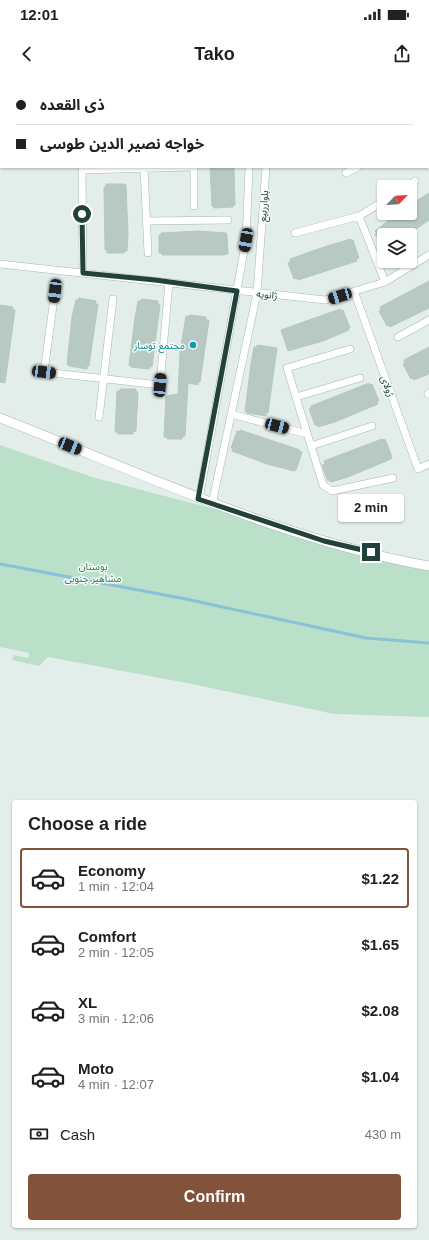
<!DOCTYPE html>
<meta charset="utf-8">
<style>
:root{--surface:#fff;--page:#f6f6f6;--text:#202124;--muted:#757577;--line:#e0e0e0;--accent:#82523a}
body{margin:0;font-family:Arial,"Noto Sans Arabic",sans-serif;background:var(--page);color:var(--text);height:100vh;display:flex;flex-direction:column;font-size:15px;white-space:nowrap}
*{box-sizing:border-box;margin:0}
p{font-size:13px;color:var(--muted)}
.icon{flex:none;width:22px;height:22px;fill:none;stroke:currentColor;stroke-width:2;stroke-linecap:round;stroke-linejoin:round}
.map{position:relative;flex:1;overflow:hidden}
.panel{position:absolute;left:12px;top:720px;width:405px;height:428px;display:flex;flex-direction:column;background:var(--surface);border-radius:4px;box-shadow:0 1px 3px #0004}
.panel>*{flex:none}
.guide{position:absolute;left:0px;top:0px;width:429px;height:88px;box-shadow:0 1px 3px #0004;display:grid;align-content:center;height:88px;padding:0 16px;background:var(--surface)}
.needle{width:26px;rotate:65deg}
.buttons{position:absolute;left:377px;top:100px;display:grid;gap:8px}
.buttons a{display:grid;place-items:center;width:40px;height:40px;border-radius:4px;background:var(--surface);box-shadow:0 1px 3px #0004;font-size:20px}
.end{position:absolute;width:18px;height:18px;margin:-9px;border:5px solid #22413b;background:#fff;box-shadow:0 0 0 2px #fff}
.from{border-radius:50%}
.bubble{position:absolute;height:28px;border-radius:4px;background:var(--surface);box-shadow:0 1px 3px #0004;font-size:13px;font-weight:800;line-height:28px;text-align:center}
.car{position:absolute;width:12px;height:24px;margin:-12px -6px;border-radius:5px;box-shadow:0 0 3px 1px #0007;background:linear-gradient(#222 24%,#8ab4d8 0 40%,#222 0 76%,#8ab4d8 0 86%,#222 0)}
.guide b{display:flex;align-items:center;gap:14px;height:38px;font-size:15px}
.guide b+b{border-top:1px solid var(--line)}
.guide i{width:10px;height:10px;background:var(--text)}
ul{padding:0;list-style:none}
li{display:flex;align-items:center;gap:12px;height:60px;margin:0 8px 6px;padding:0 8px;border:2px solid transparent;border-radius:4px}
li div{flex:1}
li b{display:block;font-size:15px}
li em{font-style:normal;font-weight:800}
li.active{border-color:var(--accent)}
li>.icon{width:36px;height:36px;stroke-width:1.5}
h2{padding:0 16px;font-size:18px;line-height:48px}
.pay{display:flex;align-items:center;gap:10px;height:44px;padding:0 16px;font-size:15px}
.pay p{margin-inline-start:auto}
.action{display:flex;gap:8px;margin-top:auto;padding:8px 16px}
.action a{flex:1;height:46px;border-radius:4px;background:var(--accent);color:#fff;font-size:16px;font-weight:800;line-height:46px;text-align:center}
.status{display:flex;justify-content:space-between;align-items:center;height:28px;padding:0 20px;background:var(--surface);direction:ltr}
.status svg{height:11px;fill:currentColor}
header{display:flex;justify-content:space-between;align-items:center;height:52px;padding:0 16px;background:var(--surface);font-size:18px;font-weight:800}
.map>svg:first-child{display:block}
.green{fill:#bbe0c9}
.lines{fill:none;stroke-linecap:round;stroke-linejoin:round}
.stream{stroke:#89c2d6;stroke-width:3}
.building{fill:#b8c9c4;stroke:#b5c8c2}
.minor-casing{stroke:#a5b7b2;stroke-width:8}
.tertiary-casing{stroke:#a5b7b2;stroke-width:10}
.minor{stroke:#fff;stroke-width:7}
.tertiary{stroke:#fff;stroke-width:9}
.route{stroke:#22413b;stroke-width:5}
.culture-dot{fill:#0f9aa8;stroke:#f4faf8;stroke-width:1.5}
.labels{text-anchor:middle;stroke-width:3;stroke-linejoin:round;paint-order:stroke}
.street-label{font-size:10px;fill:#22413b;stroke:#f4faf8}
.culture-label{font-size:10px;fill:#0d838f;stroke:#f4faf8;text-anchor:end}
.park-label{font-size:10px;fill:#297a50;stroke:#f4faf8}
</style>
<div class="status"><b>12:01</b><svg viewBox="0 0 49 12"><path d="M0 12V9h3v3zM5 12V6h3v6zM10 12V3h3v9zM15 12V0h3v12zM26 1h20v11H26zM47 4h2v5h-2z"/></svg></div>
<header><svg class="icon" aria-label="back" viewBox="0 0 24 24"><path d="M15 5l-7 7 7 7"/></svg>Tako<svg class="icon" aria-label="share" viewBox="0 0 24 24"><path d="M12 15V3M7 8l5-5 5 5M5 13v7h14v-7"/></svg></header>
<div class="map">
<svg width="429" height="1160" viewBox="0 0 429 1160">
<rect width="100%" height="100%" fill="#e3eeea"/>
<!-- green -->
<path class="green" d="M0 365 92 397 429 485V637L334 634 192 604 48 577 39 586 12 580 14 575 28 578 29 573 0 567Z"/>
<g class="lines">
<!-- stream -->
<path class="stream" d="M0 484 186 519 366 558 429 563"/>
</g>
<!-- building -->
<path class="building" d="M210 87H234L235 125H233V127L214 128 212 126Z
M106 104H125L126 106 128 153 127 171H125L124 173H107V170H105L104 107H106Z
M429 113V140L408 155H384V167L375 154 377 153 375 151 398 133H410V125Z
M198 151 226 153 227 155 228 174H225V175H162V173H159V155H161V153Z
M351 159V161L353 160 359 178 356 179 357 181 298 200 297 198 294 199 288 183 290 182V179L324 167Z
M429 201V228L390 247 389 245 387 246 379 231 381 229 380 227Z
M79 218 96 221 95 224H98L89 286H87V289L69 286 67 284 72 237 76 220H78Z
M141 219 158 221V224L160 225 152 287 150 286 149 289 131 287 129 285 135 238 138 221H141Z
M0 225 13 227 12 229 15 230 5 303 0 302Z
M340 229 341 231 343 230 350 248H348L349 250 323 261 288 271 281 250Z
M189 235 206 237V240H209L200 302H198V305L188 303 185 356 182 357V359H167V357H164L166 316 178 314 180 272 186 236 189 237Z
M257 265 277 268 268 333H266V336L247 333 245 331 251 284 254 267H257Z
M429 267V294L414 300 412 298 411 299 403 284 405 282 404 280Z
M369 303V305L372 304 379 321 377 322 378 324 335 342 318 347 317 345H315L309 329 311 328V326Z
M120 309H136V312H138L136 351 133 352V354H118V352H115L117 311H120Z
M240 350 300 370 299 371 302 372 296 390 294 391 267 384 232 371 233 368H231L237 351 240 352Z
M382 359 383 360 385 359 392 377 391 379 348 397 331 402 330 400 328 401 322 385 325 384 324 381Z"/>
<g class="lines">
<defs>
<path id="minor" d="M81 0V1
M252 1V0
M269 1V0
M428 18 429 16
M428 85 429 86
M82 87 83 193
M144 87 148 173
M194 87V126
M82 90 194 87
M346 93 358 87
M406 107 415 101
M359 136 385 202
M147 141 228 140
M295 153 359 136 384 121
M0 184 325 220 385 202 429 175
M55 211 44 292 160 305 169 202
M354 211 418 389 429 384
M398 257 429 240
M350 269 287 288 323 405 332 411 393 398
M428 314 429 313
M296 317 360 298
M231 334 307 354
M99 337 113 219
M311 366 372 346
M199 419 246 160 249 87
M212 424 257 213 266 87"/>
<path id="tertiary" d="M0 338C141 393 279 459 429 486"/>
</defs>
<!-- minor casing -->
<use href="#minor" class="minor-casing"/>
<!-- tertiary casing -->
<use href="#tertiary" class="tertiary-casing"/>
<!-- minor -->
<use href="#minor" class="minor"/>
<!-- tertiary -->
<use href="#tertiary" class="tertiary"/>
</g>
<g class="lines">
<!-- route -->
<path class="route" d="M82 134 83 193 155 200 237 211 198 419 324 461 371 472"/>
</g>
<!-- markers -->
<circle class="culture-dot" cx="193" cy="265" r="4"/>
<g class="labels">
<!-- street labels -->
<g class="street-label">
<text transform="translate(263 126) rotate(-86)" y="4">بلوارربیع</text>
<text transform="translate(267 214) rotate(6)" y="4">ژانویه</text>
<text transform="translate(388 306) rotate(70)" y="4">ژولای</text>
</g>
<!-- culture labels -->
<g class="culture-label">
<text x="185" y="269">مجتمع توسار</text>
</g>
<!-- park labels -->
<g class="park-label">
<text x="93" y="490">بوستان<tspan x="93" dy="12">مشاهیر جنوبی</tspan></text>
</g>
</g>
</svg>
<div class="buttons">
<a><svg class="needle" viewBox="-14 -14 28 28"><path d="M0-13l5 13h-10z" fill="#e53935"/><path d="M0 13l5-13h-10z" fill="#757577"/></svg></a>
<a><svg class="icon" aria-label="layers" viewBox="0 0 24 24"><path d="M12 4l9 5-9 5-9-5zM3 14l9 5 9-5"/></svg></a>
</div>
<i class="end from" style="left:82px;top:134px"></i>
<i class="end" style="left:371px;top:472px"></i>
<div class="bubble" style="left:338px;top:414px;width:66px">2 min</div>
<i class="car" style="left:246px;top:160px;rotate:190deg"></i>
<i class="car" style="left:55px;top:211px;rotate:187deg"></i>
<i class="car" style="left:340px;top:216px;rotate:253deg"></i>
<i class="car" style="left:44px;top:292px;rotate:97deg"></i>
<i class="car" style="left:160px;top:305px;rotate:5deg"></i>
<i class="car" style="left:277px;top:346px;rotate:105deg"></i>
<i class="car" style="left:70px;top:366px;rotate:112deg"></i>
<div class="guide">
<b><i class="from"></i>ذی القعده</b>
<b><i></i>خواجه نصیر الدین طوسی</b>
</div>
<section class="panel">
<h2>Choose a ride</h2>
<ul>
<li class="active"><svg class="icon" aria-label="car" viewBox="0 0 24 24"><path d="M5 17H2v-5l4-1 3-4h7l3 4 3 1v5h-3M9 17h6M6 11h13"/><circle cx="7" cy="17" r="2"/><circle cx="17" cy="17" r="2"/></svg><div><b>Economy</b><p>1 min · 12:04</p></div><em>$1.22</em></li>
<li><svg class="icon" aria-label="car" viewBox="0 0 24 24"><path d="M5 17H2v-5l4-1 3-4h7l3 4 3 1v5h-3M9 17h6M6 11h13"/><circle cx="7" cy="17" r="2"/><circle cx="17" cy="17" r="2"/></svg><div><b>Comfort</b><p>2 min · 12:05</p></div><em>$1.65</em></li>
<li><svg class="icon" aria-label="car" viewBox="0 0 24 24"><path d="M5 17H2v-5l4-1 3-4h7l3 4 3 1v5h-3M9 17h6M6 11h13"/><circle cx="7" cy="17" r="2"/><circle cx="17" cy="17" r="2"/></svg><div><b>XL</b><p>3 min · 12:06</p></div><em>$2.08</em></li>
<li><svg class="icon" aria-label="car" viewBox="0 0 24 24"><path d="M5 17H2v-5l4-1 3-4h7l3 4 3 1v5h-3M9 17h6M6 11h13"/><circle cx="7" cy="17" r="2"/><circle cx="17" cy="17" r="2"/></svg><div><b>Moto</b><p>4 min · 12:07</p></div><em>$1.04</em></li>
</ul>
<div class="pay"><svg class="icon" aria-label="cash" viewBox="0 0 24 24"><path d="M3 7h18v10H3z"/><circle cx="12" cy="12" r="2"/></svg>Cash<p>430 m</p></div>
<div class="action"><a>Confirm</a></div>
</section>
</div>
